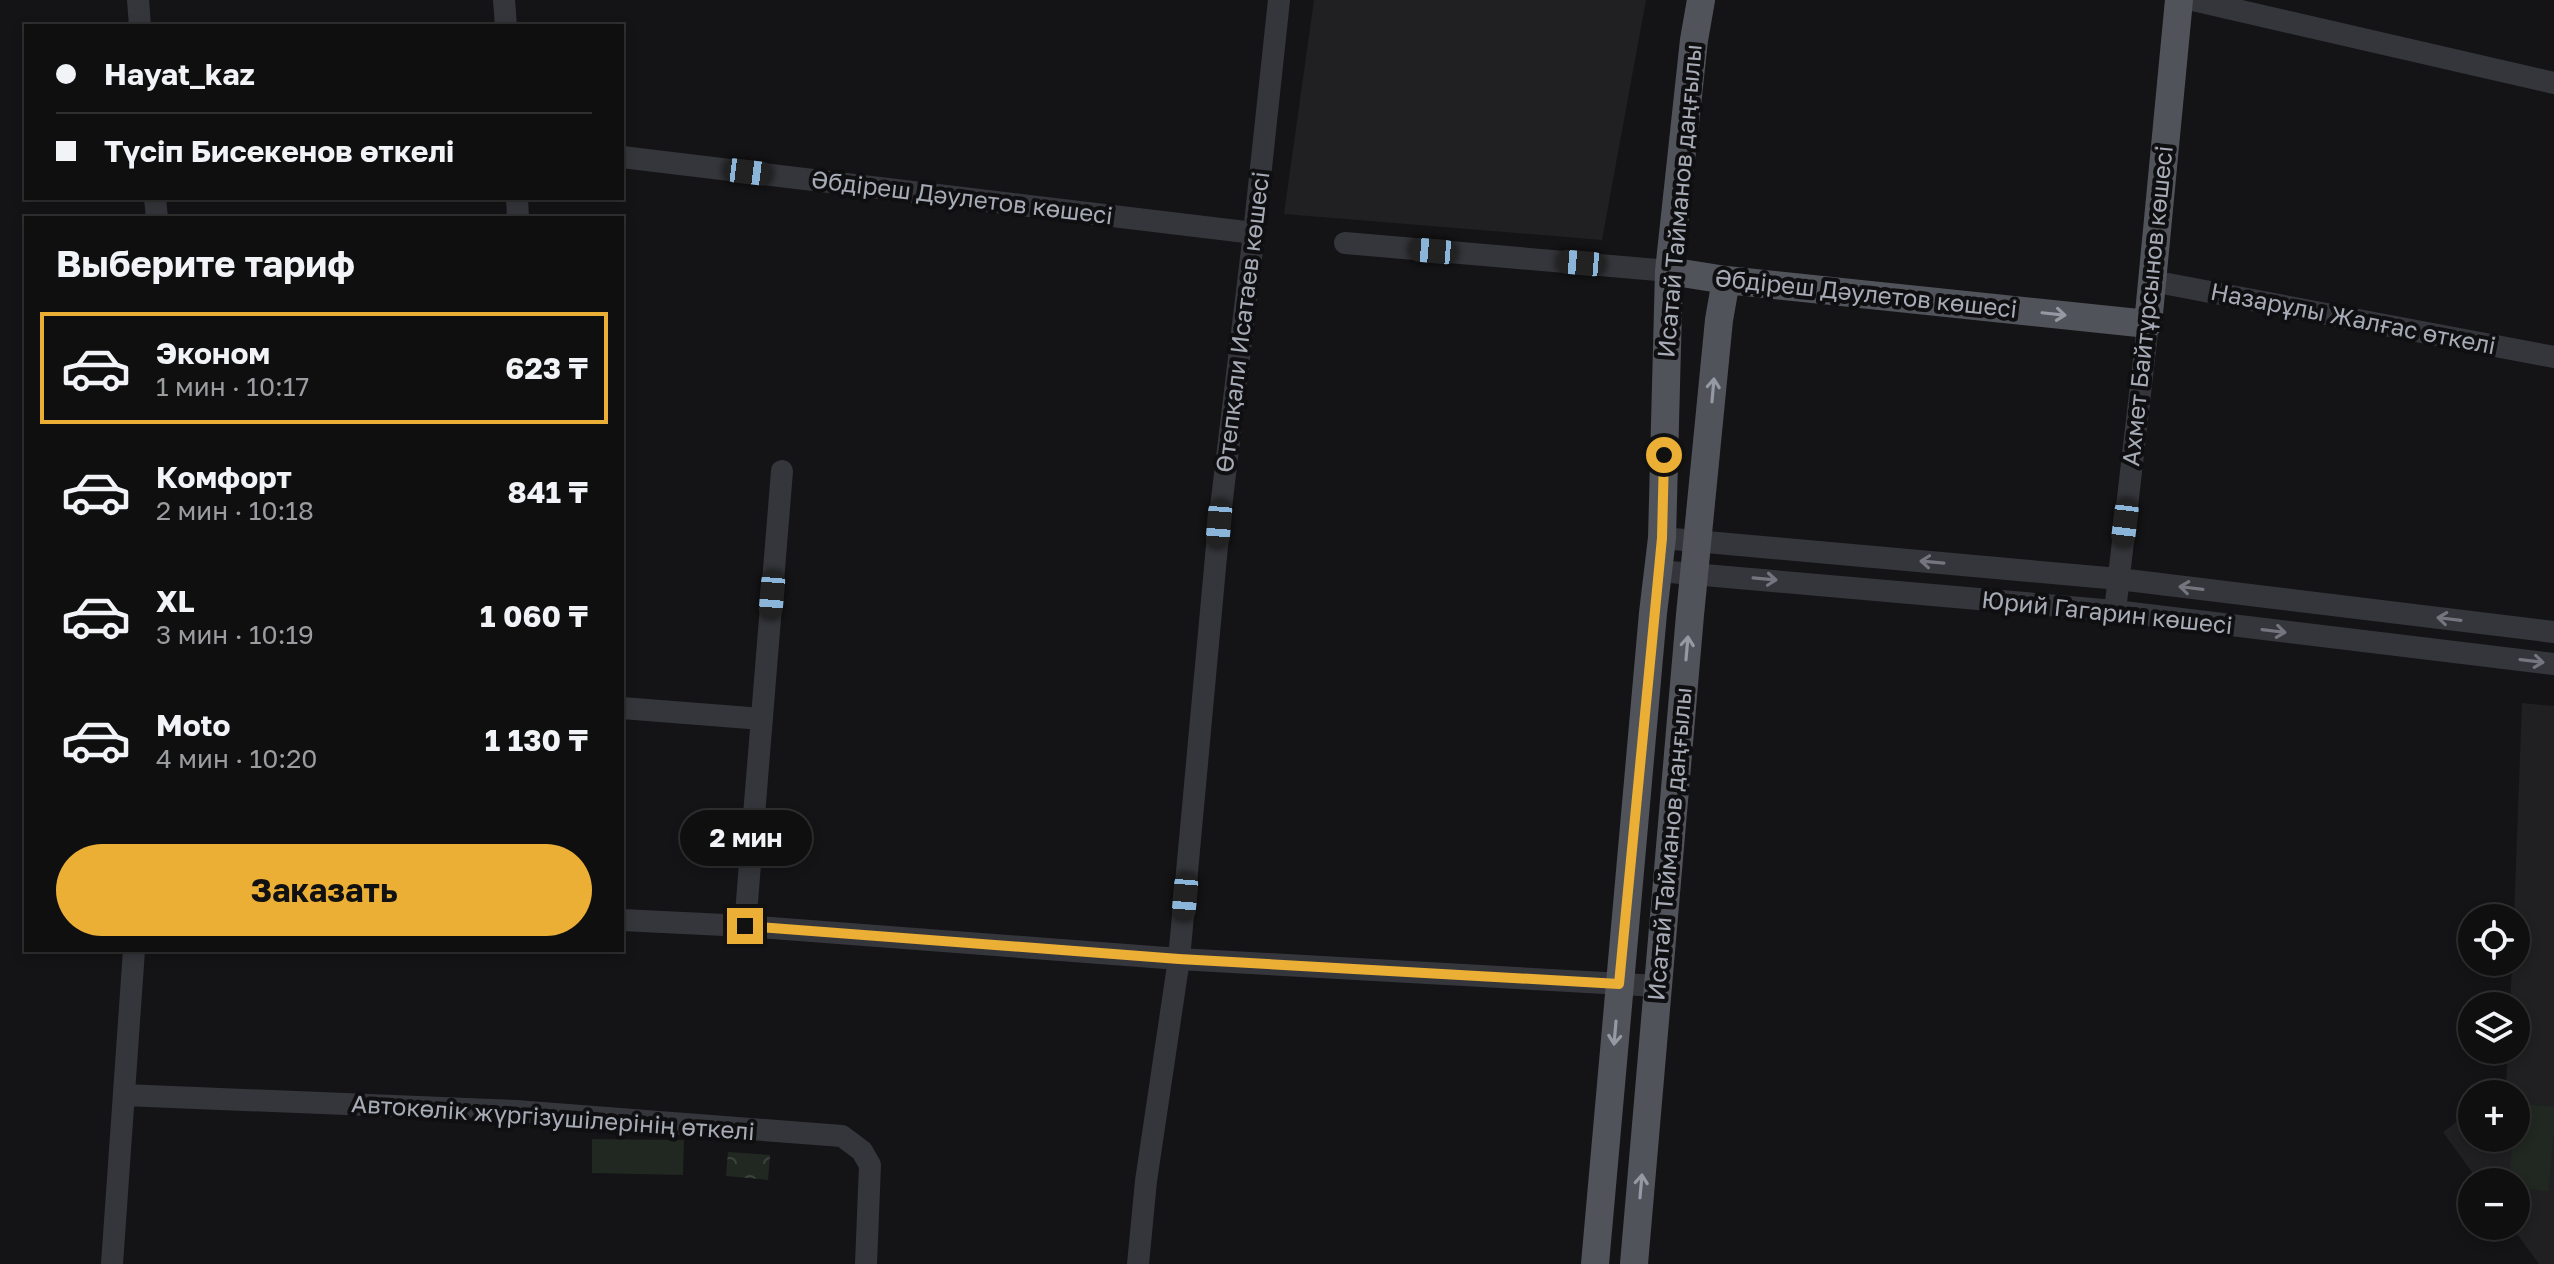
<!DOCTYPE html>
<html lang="ru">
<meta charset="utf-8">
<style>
:root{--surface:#0f0f10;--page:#1d1d1e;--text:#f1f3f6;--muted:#9b9c9f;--line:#2f2f30;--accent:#ecaf35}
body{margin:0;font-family:"Golos Text",sans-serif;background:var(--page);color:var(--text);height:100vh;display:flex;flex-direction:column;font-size:30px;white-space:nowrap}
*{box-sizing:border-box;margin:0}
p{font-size:26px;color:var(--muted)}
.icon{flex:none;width:44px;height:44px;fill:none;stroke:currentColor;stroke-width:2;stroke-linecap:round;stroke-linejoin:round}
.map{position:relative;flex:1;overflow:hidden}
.sheet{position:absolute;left:24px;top:216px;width:600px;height:736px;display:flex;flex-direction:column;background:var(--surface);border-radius:0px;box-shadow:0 4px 12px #0003,0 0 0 2px var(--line)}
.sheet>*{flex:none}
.hud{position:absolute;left:24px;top:24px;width:600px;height:176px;border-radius:0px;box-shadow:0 4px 12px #0003,0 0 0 2px var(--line);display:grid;align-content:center;height:176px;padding:0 32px;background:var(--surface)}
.controls{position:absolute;left:2458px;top:904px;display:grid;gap:16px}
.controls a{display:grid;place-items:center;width:72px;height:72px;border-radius:50%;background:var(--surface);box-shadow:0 4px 12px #0003,0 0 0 2px var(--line);font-size:40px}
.end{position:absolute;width:36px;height:36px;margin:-18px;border:10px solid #ecaf35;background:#111;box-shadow:0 0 0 4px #111}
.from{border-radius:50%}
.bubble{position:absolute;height:56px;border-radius:28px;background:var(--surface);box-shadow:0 4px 12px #0003,0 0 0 2px var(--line);font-size:26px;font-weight:700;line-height:56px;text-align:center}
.car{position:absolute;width:24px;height:48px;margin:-24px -12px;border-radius:10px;box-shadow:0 0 6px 2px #0007;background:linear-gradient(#222 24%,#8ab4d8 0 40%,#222 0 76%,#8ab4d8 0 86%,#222 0)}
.hud b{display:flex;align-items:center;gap:28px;height:76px;font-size:30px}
.hud b+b{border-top:2px solid var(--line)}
.hud i{width:20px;height:20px;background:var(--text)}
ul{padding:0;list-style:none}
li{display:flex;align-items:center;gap:24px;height:112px;margin:0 16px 12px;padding:0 16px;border:4px solid transparent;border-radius:0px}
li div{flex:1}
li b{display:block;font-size:30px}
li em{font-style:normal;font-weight:700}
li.selected{border-color:var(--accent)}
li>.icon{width:72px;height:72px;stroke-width:1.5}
h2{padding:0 32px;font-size:36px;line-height:96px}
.action{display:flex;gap:16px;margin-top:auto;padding:16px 32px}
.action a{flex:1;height:92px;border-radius:48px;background:var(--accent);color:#111;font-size:32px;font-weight:700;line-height:92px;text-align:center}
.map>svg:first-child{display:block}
.built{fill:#202023}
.forest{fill:url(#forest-crowns)}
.pitch{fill:#202821}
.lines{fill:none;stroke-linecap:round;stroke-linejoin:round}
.minor{stroke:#35363b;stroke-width:22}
.major{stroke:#51535a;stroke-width:28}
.oneway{stroke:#9599a4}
.oneway2{stroke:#73767f}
.route{stroke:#ecaf35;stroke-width:10}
.labels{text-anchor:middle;stroke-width:8;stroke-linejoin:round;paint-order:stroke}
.street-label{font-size:24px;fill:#a6abb6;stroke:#0f0f11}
</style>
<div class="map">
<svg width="2554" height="1264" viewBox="0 0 2554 1264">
<defs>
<pattern id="forest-crowns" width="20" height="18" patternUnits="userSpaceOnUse" patternTransform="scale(2)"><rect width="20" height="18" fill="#202821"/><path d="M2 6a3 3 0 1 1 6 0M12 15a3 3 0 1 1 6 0" fill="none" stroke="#3d443f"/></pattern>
</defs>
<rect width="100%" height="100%" fill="#141416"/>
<!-- built -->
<path class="built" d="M1314 0H1646L1602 240 1284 214Z
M2522 703 2554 706V1264H2539L2511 1226H2516V1182H2479L2443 1132 2472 1110V1138H2516V1094H2493L2506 1084 2508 1050H2516V1006H2510L2512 962H2516V918H2514Z"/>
<!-- forest -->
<path class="forest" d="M728 1152 770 1155 768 1180 726 1176Z"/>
<!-- pitch -->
<path class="pitch" d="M2517 1103 2554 1107V1132L2548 1191 2516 1187V1182H2509L2513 1138H2516Z
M592 1139 684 1140 683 1175 592 1173Z"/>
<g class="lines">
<!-- minor -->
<path class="minor" d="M138 0 140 26
M504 0 506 26
M2193 0 2554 83
M622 157 1254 233
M155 198 157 218
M517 198 518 218
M1345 243 1669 271
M2152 281 2554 357
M1662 538 2119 579 2554 632
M1659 571 2115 611 2554 664
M2115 611 2148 324
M622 708 762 719
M622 920 745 926 1179 959 1658 986
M745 926 782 471
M124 1095 516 1111 842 1136 862 1151 870 1165 866 1264
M112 1264 134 950
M1138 1264 1146 1181 1179 959 1219 524 1254 233 1279 0"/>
<!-- major -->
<path class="major" d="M1669 271 1726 280 2148 324 2179 0
M1595 1264 1653 613 1662 538 1669 271 1694 40 1701 0
M1634 1264 1690 615 1719 320 1726 280"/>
</g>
<!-- one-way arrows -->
<defs><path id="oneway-shaft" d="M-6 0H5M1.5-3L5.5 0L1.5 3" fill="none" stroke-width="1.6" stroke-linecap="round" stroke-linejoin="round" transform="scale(2)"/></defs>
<g class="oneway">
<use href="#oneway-shaft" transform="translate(2054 314) rotate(6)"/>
<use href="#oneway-shaft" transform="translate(1713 390) rotate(-85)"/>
<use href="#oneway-shaft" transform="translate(1687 648) rotate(-85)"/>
<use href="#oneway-shaft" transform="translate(1615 1033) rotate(95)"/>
<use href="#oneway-shaft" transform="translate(1641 1186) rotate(-85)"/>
</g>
<g class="oneway2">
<use href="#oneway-shaft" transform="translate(1932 562) rotate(-175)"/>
<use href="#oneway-shaft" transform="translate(1765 579) rotate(5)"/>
<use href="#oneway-shaft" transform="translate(2191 588) rotate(-173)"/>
<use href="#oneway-shaft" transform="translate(2449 619) rotate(-173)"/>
<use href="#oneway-shaft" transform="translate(2274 631) rotate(7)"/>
<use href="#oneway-shaft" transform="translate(2532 661) rotate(7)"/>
</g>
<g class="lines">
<!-- route -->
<path class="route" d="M745 926 1179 959 1619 984 1662 538 1664 455"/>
</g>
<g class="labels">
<!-- street labels -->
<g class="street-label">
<text transform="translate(962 198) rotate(7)" y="8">Әбдіреш Дәулетов көшесі</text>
<text transform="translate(1680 201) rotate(-85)" y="8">Исатай Тайманов даңғылы</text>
<text transform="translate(1866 294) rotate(6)" y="8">Әбдіреш Дәулетов көшесі</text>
<text transform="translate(2148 306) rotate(-84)" y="8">Ахмет Байтұрсынов көшесі</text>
<text transform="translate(2353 319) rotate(11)" y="8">Назарұлы Жалғас өткелі</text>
<text transform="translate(1243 322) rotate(-83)" y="8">Өтепқали Исатаев көшесі</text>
<text transform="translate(2107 613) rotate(6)" y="8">Юрий Гагарин көшесі</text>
<text transform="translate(1670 844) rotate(-85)" y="8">Исатай Тайманов даңғылы</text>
<text transform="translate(553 1118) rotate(4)" y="8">Автокөлік жүргізушілерінің өткелі</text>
</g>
</g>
</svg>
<div class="controls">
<a><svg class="icon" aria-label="locate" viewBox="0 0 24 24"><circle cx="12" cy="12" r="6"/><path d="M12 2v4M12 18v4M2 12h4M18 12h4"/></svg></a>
<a><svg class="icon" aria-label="layers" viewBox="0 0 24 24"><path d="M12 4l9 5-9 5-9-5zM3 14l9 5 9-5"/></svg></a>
<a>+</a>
<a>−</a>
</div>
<i class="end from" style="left:1664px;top:455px"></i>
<i class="end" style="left:745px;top:926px"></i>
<div class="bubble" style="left:680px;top:810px;width:132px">2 мин</div>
<i class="car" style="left:748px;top:172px;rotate:97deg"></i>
<i class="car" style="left:1433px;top:251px;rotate:275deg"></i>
<i class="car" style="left:1581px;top:263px;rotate:275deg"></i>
<i class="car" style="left:2125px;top:523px;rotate:187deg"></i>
<i class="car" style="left:1219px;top:524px;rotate:185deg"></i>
<i class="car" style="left:772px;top:595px;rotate:185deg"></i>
<i class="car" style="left:1185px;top:897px;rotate:185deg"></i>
<div class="hud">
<b><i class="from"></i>Hayat_kaz</b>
<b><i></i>Түсіп Бисекенов өткелі</b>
</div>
<section class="sheet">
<h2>Выберите тариф</h2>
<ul>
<li class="selected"><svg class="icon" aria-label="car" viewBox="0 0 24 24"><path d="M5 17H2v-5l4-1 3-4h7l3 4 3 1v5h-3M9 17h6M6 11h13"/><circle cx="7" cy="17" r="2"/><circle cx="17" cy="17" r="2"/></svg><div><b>Эконом</b><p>1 мин · 10:17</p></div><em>623 ₸</em></li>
<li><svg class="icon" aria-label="car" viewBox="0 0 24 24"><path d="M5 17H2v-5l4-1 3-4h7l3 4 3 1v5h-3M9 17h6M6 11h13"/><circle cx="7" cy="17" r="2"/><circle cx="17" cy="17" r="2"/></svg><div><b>Комфорт</b><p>2 мин · 10:18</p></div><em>841 ₸</em></li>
<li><svg class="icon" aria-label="car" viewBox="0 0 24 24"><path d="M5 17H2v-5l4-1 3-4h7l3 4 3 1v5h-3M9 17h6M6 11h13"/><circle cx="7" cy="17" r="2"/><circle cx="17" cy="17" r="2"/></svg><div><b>XL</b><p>3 мин · 10:19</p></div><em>1 060 ₸</em></li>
<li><svg class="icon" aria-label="car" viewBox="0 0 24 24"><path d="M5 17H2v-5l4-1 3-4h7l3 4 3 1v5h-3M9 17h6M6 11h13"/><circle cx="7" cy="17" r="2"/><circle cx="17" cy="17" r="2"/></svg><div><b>Moto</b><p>4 мин · 10:20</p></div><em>1 130 ₸</em></li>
</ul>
<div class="action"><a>Заказать</a></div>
</section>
</div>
